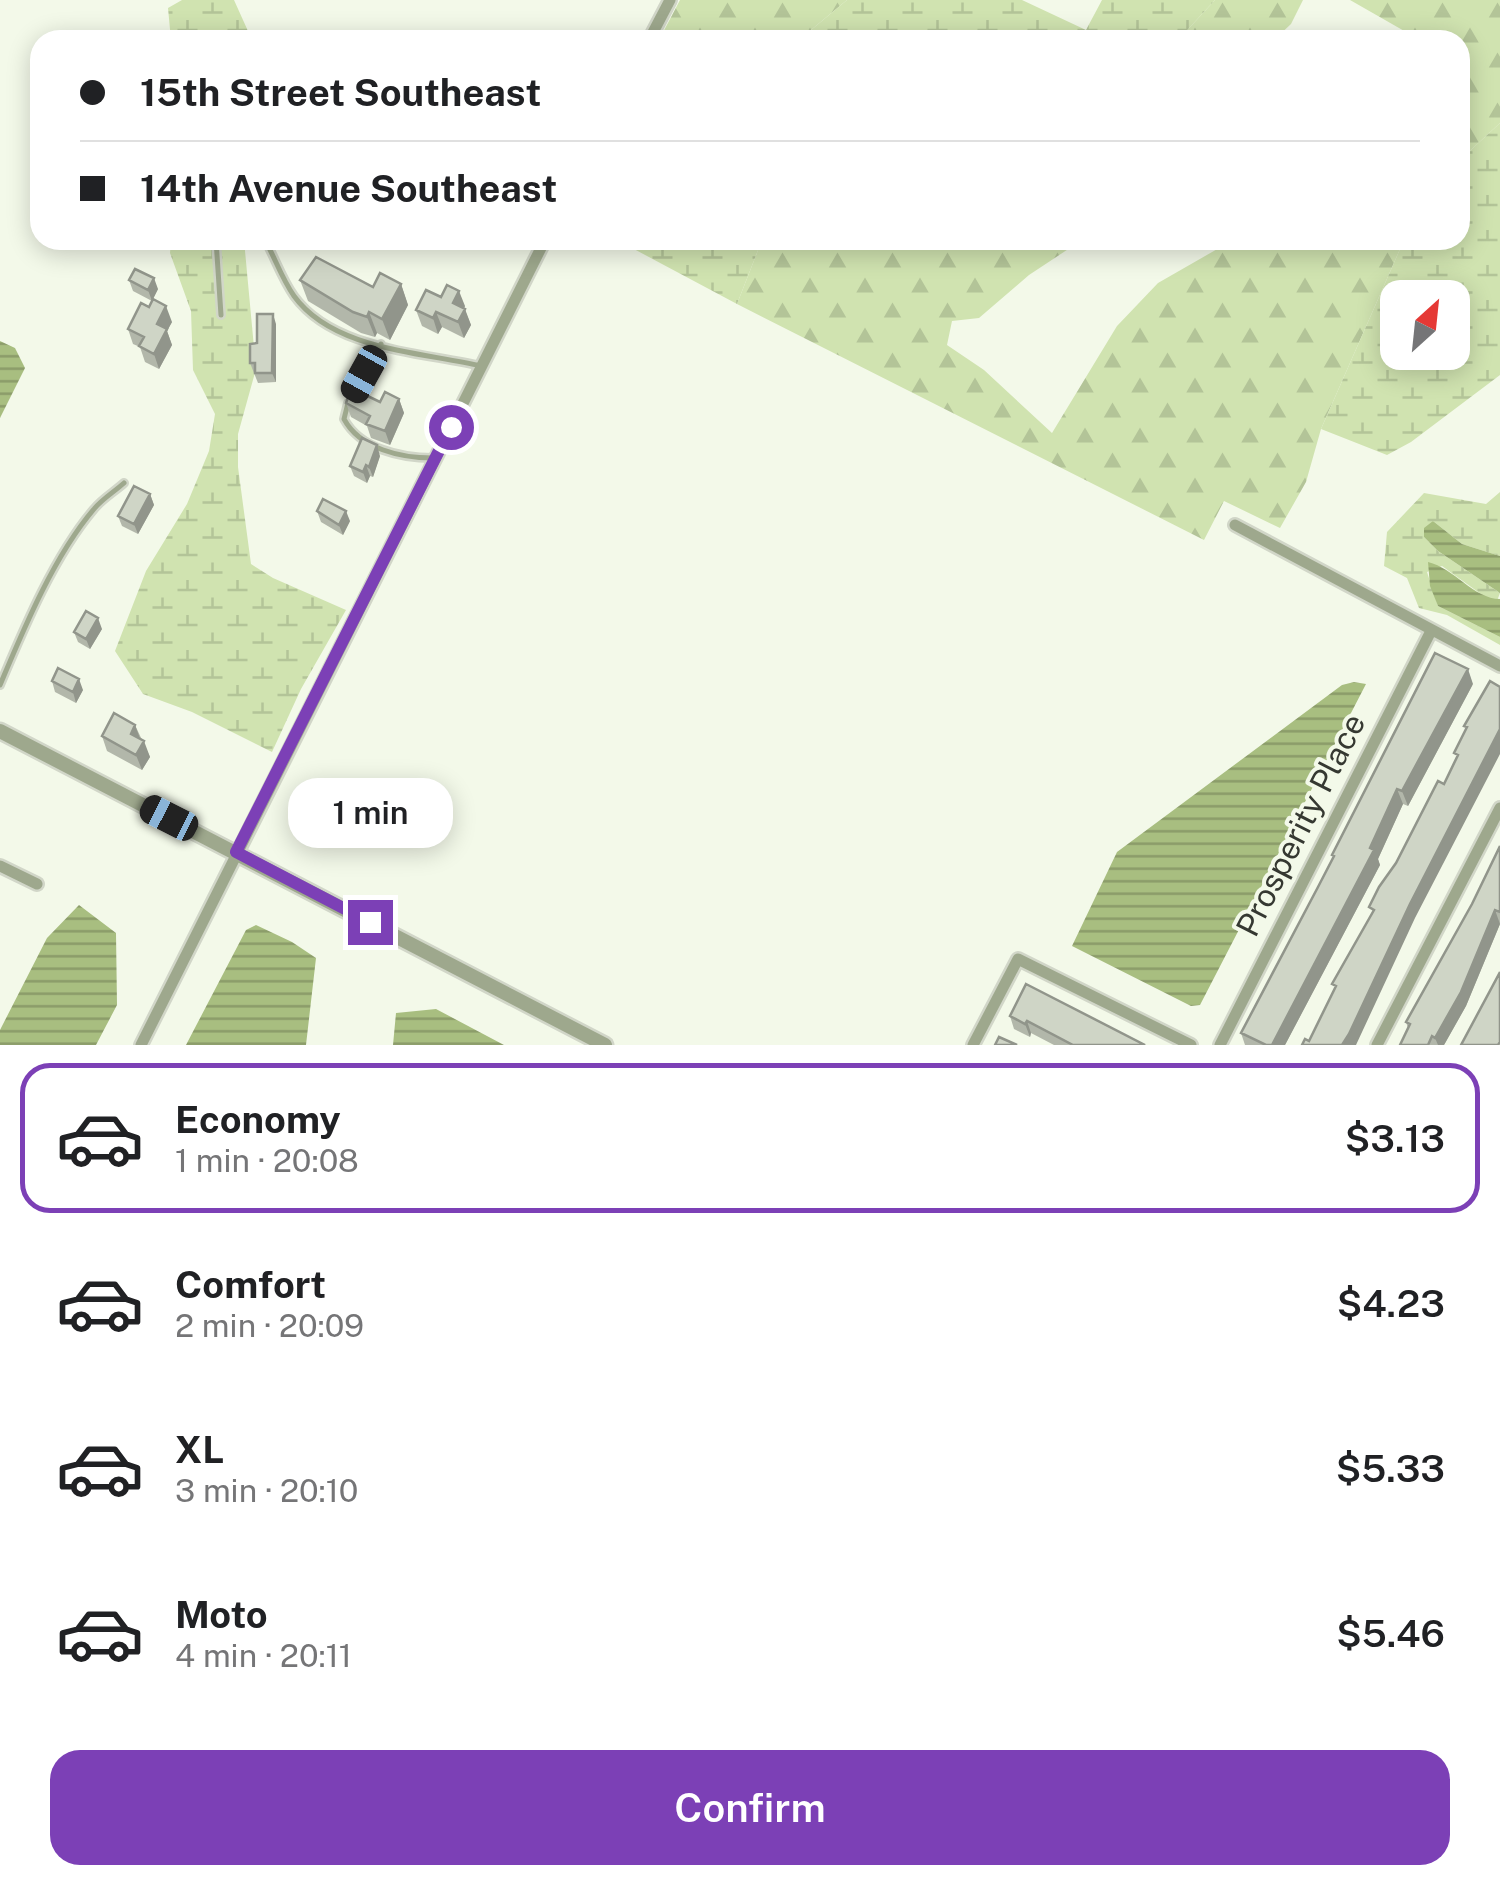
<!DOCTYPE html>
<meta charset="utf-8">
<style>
:root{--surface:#fff;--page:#f2f2f2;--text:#202124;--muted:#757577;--line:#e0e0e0;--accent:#7c40b6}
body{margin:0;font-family:"Public Sans",sans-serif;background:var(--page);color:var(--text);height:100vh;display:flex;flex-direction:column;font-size:38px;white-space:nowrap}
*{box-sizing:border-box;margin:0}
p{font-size:32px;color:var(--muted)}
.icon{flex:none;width:55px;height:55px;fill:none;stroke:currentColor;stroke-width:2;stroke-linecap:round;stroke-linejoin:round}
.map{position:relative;height:1045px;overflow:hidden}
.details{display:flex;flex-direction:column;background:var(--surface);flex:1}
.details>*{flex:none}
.top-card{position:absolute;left:30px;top:30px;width:1440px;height:220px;border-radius:30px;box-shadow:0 5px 25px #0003;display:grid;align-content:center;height:220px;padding:0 50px;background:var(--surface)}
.needle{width:65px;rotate:27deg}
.fabs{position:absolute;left:1380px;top:280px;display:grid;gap:20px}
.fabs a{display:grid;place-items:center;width:90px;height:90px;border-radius:20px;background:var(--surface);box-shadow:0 5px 25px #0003;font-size:50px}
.end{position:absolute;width:45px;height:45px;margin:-22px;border:12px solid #7c40b6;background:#fff;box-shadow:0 0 0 5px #fff}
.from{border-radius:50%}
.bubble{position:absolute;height:70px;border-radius:30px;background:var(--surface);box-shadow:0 5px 25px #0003;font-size:32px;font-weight:600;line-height:70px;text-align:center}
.car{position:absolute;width:30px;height:60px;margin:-30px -15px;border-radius:12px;box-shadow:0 0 8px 2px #0007;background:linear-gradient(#222 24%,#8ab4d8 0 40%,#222 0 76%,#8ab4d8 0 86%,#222 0)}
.top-card b{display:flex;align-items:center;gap:35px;height:95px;font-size:38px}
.top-card b+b{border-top:2px solid var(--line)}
.top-card i{width:25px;height:25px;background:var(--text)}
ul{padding:18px 0 0;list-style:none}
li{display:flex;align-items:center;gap:30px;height:150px;margin:0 20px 15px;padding:0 30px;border:5px solid transparent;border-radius:30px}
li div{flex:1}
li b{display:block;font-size:38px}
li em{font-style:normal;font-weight:600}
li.active{border-color:var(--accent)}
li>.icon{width:90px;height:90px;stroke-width:1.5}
.primary-button{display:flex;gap:20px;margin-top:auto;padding:20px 50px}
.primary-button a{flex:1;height:115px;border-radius:30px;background:var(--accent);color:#fff;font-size:40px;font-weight:600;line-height:115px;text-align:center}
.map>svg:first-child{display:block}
.forest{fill:url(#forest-firs)}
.wetland{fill:url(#wetland-marsh);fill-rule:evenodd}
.water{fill:url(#water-rules)}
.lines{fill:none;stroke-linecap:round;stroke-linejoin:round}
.service-casing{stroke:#d1d6c8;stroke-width:10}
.minor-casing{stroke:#d1d6c8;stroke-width:16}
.tertiary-casing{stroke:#d1d6c8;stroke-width:19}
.service{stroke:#9ea88d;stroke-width:5}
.minor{stroke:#9ea88d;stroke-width:11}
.tertiary{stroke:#9ea88d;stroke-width:14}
.wall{fill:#b2b7aa}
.shaded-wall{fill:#91958b}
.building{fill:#cfd5c6;stroke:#91958b;stroke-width:2.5}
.route{stroke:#7c40b6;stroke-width:12}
.labels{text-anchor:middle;stroke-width:8;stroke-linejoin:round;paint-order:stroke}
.street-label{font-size:32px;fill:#353831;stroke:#f3f9e9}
</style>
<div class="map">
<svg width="1500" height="1045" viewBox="0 0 1500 1045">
<defs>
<pattern id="forest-firs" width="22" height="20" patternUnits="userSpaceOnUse" patternTransform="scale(2.5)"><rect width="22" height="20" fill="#d0e3b0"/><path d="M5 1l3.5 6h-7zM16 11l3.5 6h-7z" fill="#b3c498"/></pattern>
<pattern id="wetland-marsh" width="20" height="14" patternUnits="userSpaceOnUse" patternTransform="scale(2.5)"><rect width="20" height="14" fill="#d0e3b0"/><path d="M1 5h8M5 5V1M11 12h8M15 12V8" fill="none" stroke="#b3c498"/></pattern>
<pattern id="water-rules" width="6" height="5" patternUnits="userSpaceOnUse" patternTransform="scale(2.5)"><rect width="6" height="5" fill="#a8be80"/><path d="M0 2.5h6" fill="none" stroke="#8a9b69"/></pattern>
</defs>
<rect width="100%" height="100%" fill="#f3f9e9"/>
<!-- forest -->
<path class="forest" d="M680 0H847L799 40H659Z
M1215 0H1303L1291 24 1274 40H1178Z
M1350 0H1500V123L1460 160V81L1466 72 1460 65V40H1420Z
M762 240H1082L1029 275 979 318 952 321 947 345 984 370 1052 433 1117 326 1158 283 1233 240H1404L1321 429 1306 482 1280 528 1224 501 1204 540 737 304Z"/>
<!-- wetland -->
<path class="wetland" d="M182 0H234L252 40H171L168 8Z
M847 0H1022L1086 30 1102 0H1215L1178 40H799Z
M1500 123V375L1411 442 1387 455 1321 429 1404 240H1460V160ZM1398 298H1452V352H1398Z
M171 240H244L256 369 238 434V467L251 564 273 578 346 610 301 689 272 752 192 712 143 694 115 651 146 571 187 504 209 451 215 414 193 370 191 311 170 253Z
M617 240H762L737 304Z
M1500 492V556L1462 544 1433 521 1424 537 1438 551 1500 593 1497 601 1485 597 1442 566 1427 572 1438 606 1500 637V645L1447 615 1419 608 1407 578 1384 566 1387 532 1424 493 1486 504Z"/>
<!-- water -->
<path class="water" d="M0 341 15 348 25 368 0 418Z
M1433 521 1462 544 1500 556V593L1438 551 1424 537V528Z
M1428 562C1454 568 1474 599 1500 599V637L1438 606 1430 586Z
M1354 682 1366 684 1200 1005 1191 1006 1072 946 1117 852 1342 685Z
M79 905 116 933 117 1005 96 1045H0V1030L47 938Z
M256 925 292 942 316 958 306 1045H186L246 930Z
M436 1009 504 1045H393L396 1013Z"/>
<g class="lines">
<defs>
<path id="service" d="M216 240 221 315
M265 240C275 258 282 279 294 296 333 350 421 352 481 366
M353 394 381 344
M348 403 344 419C360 449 401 458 433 458
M0 685C24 628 54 556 94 509 102 499 114 492 124 483"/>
<path id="minor" d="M649 40 670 0
M1235 525 1500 666
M0 866 37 884
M141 1045 545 240
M973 1045 1018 959 1191 1045
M1220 1045 1431 631
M1377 1045 1500 808"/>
<path id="tertiary" d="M0 731 605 1045"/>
</defs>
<!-- service casing -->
<use href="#service" class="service-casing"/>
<!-- minor casing -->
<use href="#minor" class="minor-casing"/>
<!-- tertiary casing -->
<use href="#tertiary" class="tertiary-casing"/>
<!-- service -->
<use href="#service" class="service"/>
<!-- minor -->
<use href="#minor" class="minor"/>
<!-- tertiary -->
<use href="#tertiary" class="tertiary"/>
</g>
<!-- wall -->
<path class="wall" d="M129 280 158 289 152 301 133 291Z
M300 280 373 287 401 284 408 305 390 340 377 333 375 337 361 333 308 301Z
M441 297 465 306 464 308 471 325 464 338 442 327 438 334 422 326 416 310Z
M172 322 167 331 172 345 159 369 145 362 140 347 133 344 128 329Z
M276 324V382L258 383 250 363 257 343Z
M399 399 404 413 390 445 371 438 367 426 351 417 346 403 380 402Z
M380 456 373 477 370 476 367 483 354 476 350 466Z
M150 494 154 505 138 534 122 526 118 516Z
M317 511 350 521 343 535 321 522Z
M102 629 90 649 78 642 74 632Z
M52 681 83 690 76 703 55 692Z
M1473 684 1408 806 1403 804 1378 859 1380 865 1285 1045H1245L1241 1033 1333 858 1332 855Z
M135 725 150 757 142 770 107 751 102 736Z
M1500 846V924L1466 1006 1444 1045H1400L1408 1028 1406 1022 1472 904Z
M1010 1016 1145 1045H1054L1031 1033 1030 1037 1014 1029Z"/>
<!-- shaded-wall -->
<path class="shaded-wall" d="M154 278 158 289 152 301 148 290Z
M401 284 408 305 390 340 382 319Z
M459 291 465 306 459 319 453 303Z
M166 306 172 322 167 331 172 345 159 369 154 354 157 324Z
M465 309 471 325 464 338 458 322Z
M369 312 377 333 375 337 367 317Z
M436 312 442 327 438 334 433 318Z
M273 314 276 324V382L272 373Z
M399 399 404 413 390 445 385 431Z
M377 445 380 456 373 477 369 467Z
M366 465 370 476 367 483 363 472Z
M150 494 154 505 138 534 134 524Z
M346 511 350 521 343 535 339 525Z
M98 618 102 629 90 649 86 639Z
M1468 669 1473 684 1408 806 1402 791Z
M79 679 83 690 76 703 73 692Z
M135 725 141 741 131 734Z
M1500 729V754L1415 918 1356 1045H1342L1410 904Z
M144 741 150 757 142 770 136 755Z
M1397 789 1403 804 1378 859 1380 865 1285 1045H1272L1370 848Z
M1495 910 1500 924 1466 1006 1444 1045H1438L1435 1038Z
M1027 1021 1031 1033 1030 1037 1025 1024Z"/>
<!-- building -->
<path class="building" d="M316 257 373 287 380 273 401 284 382 319 369 312 367 317 353 312 300 280Z
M135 269 154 278 148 290 129 280Z
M447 285 459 291 453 303 465 309 458 322 436 312 433 318 416 310 426 290 441 297Z
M153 299 166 306 157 324 167 329 154 354 139 346 144 337 128 329 141 303 149 307Z
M257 314H273L272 373H255V363H250V344L257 343Z
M351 388 380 402 385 392 399 399 385 431 366 424 370 416 346 403Z
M362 438 377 445 369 467 366 465 363 472 350 466Z
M134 486 150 494 134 524 118 516Z
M323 499 346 511 339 525 317 511Z
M86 611 98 618 86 639 74 632Z
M1435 653 1468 669 1402 791 1397 789 1370 848 1374 850 1272 1045H1266L1241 1033 1318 887 1334 856 1332 855Z
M58 668 79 679 73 692 52 681Z
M1490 681 1500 687V729L1410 904 1349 1034 1342 1045H1302L1305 1039 1309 1041 1336 986 1332 984 1374 910 1369 907 1379 887 1396 863 1438 781 1444 784 1458 755 1454 753 1467 727 1464 726Z
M114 713 135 725 131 734 144 741 136 755 102 736Z
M1500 846V912L1495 910 1461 992 1435 1038 1432 1036 1428 1045H1400L1410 1024 1406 1022 1472 904Z
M1500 972V1042L1498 1045H1461Z
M1026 984 1145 1045H1073L1027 1021 1025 1024 1010 1016Z
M999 1037 1017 1045H995Z"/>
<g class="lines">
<!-- route -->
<path class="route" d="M370 922 236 852 451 427"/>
</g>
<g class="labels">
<!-- street labels -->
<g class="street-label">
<text transform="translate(1301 825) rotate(-63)" y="11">Prosperity Place</text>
</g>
</g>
</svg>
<div class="fabs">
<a><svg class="needle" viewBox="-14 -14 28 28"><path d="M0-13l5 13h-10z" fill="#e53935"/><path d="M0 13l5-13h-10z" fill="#757577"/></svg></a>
</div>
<i class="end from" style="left:451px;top:427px"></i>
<i class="end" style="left:370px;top:922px"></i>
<div class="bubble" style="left:288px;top:778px;width:165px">1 min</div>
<i class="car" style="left:364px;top:374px;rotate:209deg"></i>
<i class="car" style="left:169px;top:818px;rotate:297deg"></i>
<div class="top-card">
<b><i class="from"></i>15th Street Southeast</b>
<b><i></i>14th Avenue Southeast</b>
</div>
</div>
<section class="details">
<ul>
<li class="active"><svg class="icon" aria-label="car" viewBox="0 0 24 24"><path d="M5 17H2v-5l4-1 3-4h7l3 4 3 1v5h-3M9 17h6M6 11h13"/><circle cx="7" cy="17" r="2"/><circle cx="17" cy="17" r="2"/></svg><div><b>Economy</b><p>1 min · 20:08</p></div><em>$3.13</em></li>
<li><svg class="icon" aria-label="car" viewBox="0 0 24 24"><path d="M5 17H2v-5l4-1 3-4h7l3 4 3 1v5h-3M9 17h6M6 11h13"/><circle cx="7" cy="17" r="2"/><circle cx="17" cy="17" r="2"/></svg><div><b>Comfort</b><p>2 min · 20:09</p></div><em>$4.23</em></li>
<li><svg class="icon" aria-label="car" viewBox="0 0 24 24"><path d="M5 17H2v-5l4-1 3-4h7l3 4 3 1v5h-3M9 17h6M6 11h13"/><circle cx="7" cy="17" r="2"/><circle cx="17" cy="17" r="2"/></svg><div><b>XL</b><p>3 min · 20:10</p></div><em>$5.33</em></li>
<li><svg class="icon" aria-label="car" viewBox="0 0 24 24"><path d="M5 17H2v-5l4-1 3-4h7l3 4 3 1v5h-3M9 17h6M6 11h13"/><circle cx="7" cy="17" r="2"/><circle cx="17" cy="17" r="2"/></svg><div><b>Moto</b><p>4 min · 20:11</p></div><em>$5.46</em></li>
</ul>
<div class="primary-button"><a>Confirm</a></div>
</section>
